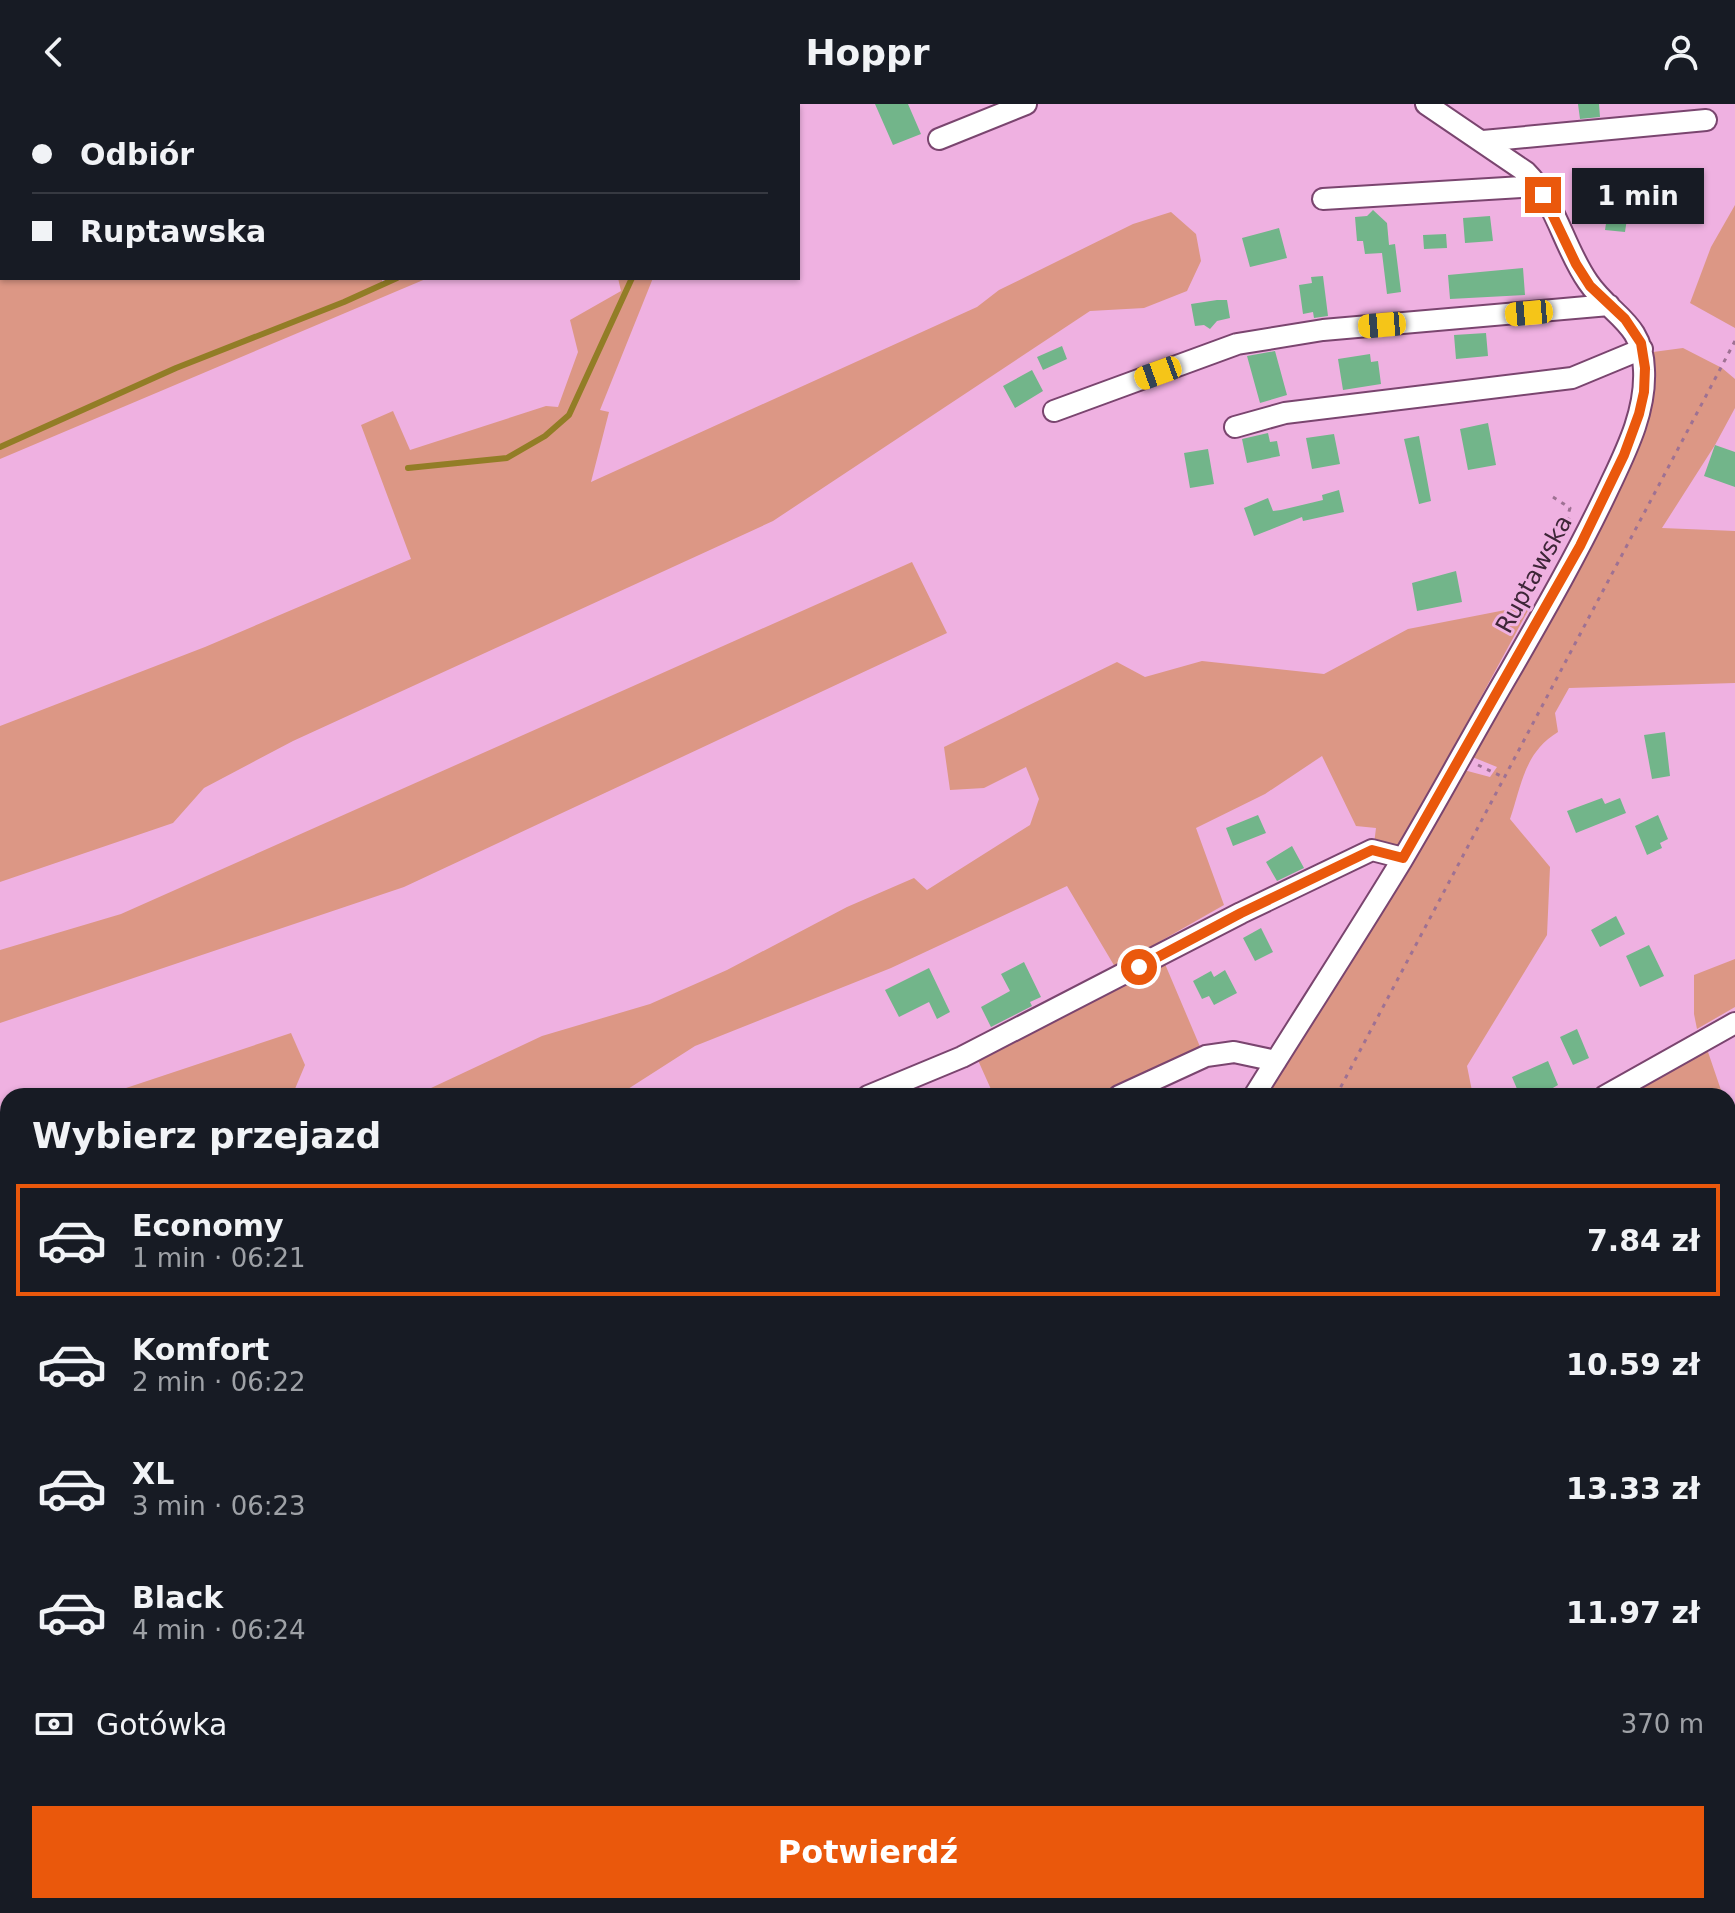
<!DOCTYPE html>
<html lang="pl">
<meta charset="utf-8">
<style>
:root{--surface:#171b24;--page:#242831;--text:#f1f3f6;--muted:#9ea1a6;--line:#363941;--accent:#ea580c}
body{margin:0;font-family:"DejaVu Sans",sans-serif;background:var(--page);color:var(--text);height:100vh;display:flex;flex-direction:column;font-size:30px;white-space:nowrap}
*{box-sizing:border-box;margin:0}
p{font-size:26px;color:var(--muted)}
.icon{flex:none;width:44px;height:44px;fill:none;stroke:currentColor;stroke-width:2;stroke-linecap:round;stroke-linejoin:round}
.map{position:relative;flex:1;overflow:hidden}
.side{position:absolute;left:0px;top:984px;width:1736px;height:826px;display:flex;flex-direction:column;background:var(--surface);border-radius:24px 24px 0 0;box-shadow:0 2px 6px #0004}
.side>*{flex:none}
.guide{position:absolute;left:0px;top:0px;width:800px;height:176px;box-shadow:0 2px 6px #0004;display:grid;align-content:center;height:176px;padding:0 32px;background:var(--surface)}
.end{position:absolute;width:36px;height:36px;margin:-18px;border:10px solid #ea580c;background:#fff;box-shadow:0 0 0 4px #fff}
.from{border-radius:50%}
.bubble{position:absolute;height:56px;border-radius:0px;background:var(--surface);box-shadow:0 2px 6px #0004;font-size:26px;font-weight:700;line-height:56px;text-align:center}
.car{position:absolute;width:24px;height:48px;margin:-24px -12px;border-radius:10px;box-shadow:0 0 6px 2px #0007;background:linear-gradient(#f5c518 24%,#345 0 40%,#f5c518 0 76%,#345 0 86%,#f5c518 0)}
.guide b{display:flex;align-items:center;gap:28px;height:76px;font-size:30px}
.guide b+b{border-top:2px solid var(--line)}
.guide i{width:20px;height:20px;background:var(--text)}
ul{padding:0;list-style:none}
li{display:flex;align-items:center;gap:24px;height:112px;margin:0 16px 12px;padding:0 16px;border:4px solid transparent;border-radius:0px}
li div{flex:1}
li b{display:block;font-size:30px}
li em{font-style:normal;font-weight:700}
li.on{border-color:var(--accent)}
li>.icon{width:72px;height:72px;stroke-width:1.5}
h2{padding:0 32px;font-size:36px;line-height:96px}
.pay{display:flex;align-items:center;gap:20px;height:88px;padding:0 32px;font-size:30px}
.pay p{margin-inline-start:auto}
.button{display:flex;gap:16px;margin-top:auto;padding:16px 32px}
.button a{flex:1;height:92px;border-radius:0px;background:var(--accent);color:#fff;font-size:32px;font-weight:700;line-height:92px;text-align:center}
header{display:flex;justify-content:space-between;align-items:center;height:104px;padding:0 32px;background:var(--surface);font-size:36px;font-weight:700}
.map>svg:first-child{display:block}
.green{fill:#dc9785}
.water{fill:#927d26}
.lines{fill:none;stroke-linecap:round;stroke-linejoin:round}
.stream{stroke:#927d26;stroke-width:6}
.building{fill:#72b58a}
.minor-casing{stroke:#7a456f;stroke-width:24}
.path{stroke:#9e7193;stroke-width:3;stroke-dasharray:4 6;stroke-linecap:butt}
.minor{stroke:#fff;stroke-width:20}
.route{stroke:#ea580c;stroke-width:10}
.labels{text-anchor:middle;stroke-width:6;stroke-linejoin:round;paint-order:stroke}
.street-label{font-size:24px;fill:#3e2638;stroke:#efb1e1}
</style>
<header><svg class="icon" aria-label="back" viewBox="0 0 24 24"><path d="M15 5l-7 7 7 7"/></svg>Hoppr<svg class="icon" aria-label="person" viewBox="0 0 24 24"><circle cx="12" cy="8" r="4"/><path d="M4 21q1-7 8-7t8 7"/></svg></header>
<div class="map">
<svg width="1735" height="1809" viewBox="0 0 1735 1809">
<rect width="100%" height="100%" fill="#efb1e1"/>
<!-- green -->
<path class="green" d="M136 0H514L515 2H131Z
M0 44H2V174H382V181L385 179 386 174H428L0 355Z
M1735 101V224L1690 199 1711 143Z
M1171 108 1196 130 1201 157 1187 187 1144 204 1090 207 773 417 293 637 204 684 173 719 0 778V622L205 543 411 455 361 321 393 307 410 346 546 302 558 303 578 248 570 216 621 187 618 174H653L600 306 609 308 591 378 977 203 999 186 1133 120Z
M1683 244 1722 264 1735 275V304L1715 341 1662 424 1735 427V579L1569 584 1555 609 1558 628C1524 649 1522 680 1510 715L1550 763 1547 831 1467 962 1473 992H1262L1460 665 1490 673 1497 663 1470 652 1650 301 1654 270 1653 248Z
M912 458 947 529 404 783 0 919V846L121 810Z
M1531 501 1399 744 1374 740 1376 724 1356 722 1322 652 1265 690 1196 724 1224 801 1115 863 1067 782 891 864 695 942 617 992H414L542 932 650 900 727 866 847 803 914 774 927 786 1030 721 1039 695 1026 663 984 684 950 686 944 643 1117 558 1145 573 1202 557 1324 570 1408 525Z
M1735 855V903L1697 925 1694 910V871Z
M1165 860 1201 945 1102 992H994L977 954Z
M291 929 305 961 292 992H102Z
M1707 945 1723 992H1623Z
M1728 1006 1735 1013V1048L1728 1052Z
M8 1024V1478L0 1481V1026Z
M1728 1326 1735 1327V1418L1728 1416Z
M455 1802H738L715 1809H458Z
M865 1802H1115L1111 1809H860Z"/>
<!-- water -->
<path class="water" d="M1728 1466 1735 1467V1612H1728Z
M1243 1802H1498L1510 1809H1239Z"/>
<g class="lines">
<!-- stream -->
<path class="stream" d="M663 2 664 0
M0 343 176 264 344 198 397 174
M408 364 507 354 545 332 569 311 632 174
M1728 1329H1735
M916 1809 920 1802"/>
</g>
<!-- building -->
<path class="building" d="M875 0H908L921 30 893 41Z
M1578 0H1599L1600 13 1580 15Z
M1600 98 1629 101 1625 128 1605 126 1607 113 1599 112Z
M1373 106 1387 119 1389 141 1395 140 1401 188 1387 190 1382 149 1365 150 1363 137H1357L1355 113 1367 112Z
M1490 112 1493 137 1465 139 1463 114Z
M1279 124 1287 154 1250 163 1242 134Z
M1446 130 1447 144 1424 145 1423 131Z
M1523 164 1525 191 1450 195 1448 171Z
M1323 172 1328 212 1314 214 1313 208 1303 210 1299 181 1312 179 1311 173Z
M1217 196H1227L1230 214 1217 217 1210 225 1204 221 1195 222 1191 200Z
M1486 229 1488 252 1456 255 1454 231Z
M1062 242 1067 255 1043 266 1037 253Z
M1275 247 1287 291 1260 299 1247 252Z
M1370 250 1371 258 1378 257 1381 280 1343 286 1338 255Z
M1032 266 1043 287 1015 304 1003 282Z
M1488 319 1496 361 1468 366 1460 325Z
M1268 329 1270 338 1277 337 1280 352 1247 359 1242 335Z
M1334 330 1340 360 1312 365 1306 334Z
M1419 332 1431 397 1419 400 1404 335Z
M1715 341 1735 348V383L1704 372Z
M1208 345 1214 380 1190 384 1184 349Z
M1339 386 1344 408 1303 417 1302 413 1254 432 1244 404 1268 394 1273 407 1281 406 1323 396 1322 391Z
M1456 467 1462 498 1417 507 1412 479Z
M1665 628 1670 672 1652 675 1644 631Z
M1602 694 1605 700 1620 694 1626 709 1576 729 1567 707Z
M1258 711 1266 729 1233 742 1226 724Z
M1658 711 1668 735 1660 739 1662 744 1647 751 1635 722Z
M1292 742 1304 764 1277 777 1266 758Z
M1616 812 1625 830 1600 843 1591 826Z
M1261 824 1273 848 1255 857 1243 834Z
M1649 841 1664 872 1640 883 1626 852Z
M1024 858 1041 893 1030 898 1032 902 991 923 981 903 1010 887 1001 870Z
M929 864 950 908 937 915 929 898 899 913 885 886Z
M1225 866 1237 889 1214 901 1209 892 1202 895 1193 877 1211 867 1214 873Z
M1577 925 1589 954 1573 961 1560 933Z
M1548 957 1558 981 1539 992H1520L1512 973Z"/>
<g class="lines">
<defs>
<path id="minor" d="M939 35 1026 0
M1483 37 1706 16
M1323 95 1538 82
M1054 307 1237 240 1323 226 1609 201
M1235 323 1285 309 1572 274 1642 245
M868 992 962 953 1241 809 1372 746 1403 754
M1119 992 1206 952 1234 948 1276 957
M1254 992C1303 913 1354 835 1402 756 1439 694 1473 630 1510 567 1545 506 1580 445 1610 381 1627 345 1646 307 1644 266 1643 218 1611 212 1588 178 1564 144 1556 98 1526 68L1426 0
M1605 992 1735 919
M1728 1186 1735 1181
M0 1769 8 1763"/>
</defs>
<!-- minor casing -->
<use href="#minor" class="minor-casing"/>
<!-- path -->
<path class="path" d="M1553 393 1570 404 1567 414 1571 417
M1478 661 1503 673
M1336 992 1735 237
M903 1809 907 1802"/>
<!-- minor -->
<use href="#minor" class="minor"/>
</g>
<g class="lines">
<!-- route -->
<path class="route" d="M1139 863 1241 809 1372 746 1403 754 1580 442 1624 351 1639 310 1644 288 1645 264 1641 239 1625 215 1590 182 1576 160 1543 91"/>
</g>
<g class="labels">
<!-- street labels -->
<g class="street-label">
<text transform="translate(1534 470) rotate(-61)" y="8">Ruptawska</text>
</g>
</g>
</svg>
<i class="end from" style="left:1139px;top:863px"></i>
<i class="end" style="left:1543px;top:91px"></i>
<div class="bubble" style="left:1572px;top:64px;width:132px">1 min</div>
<i class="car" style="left:1529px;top:209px;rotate:265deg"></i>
<i class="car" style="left:1382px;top:221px;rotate:265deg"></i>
<i class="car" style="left:1158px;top:269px;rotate:250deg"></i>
<div class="guide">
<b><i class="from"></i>Odbiór</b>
<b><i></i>Ruptawska</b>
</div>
<section class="side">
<h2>Wybierz przejazd</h2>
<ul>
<li class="on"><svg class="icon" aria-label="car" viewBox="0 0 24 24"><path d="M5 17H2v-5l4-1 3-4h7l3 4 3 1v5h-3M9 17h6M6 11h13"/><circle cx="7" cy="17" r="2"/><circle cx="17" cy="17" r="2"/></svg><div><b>Economy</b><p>1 min · 06:21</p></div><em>7.84 zł</em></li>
<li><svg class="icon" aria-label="car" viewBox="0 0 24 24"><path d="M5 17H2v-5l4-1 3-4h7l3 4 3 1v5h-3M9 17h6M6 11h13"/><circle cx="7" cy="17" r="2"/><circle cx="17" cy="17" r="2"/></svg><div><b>Komfort</b><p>2 min · 06:22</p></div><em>10.59 zł</em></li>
<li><svg class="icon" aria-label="car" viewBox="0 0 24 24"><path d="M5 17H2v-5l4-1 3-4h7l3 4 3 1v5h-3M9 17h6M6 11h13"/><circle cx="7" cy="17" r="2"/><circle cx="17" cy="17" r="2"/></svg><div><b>XL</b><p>3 min · 06:23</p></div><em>13.33 zł</em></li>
<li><svg class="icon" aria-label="car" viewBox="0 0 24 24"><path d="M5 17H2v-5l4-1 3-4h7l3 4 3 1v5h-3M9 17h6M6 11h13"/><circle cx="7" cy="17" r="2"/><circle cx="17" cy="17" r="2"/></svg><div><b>Black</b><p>4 min · 06:24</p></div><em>11.97 zł</em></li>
</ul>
<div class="pay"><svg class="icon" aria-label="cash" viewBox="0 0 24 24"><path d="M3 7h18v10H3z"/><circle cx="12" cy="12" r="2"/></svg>Gotówka<p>370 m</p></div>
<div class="button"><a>Potwierdź</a></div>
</section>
</div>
